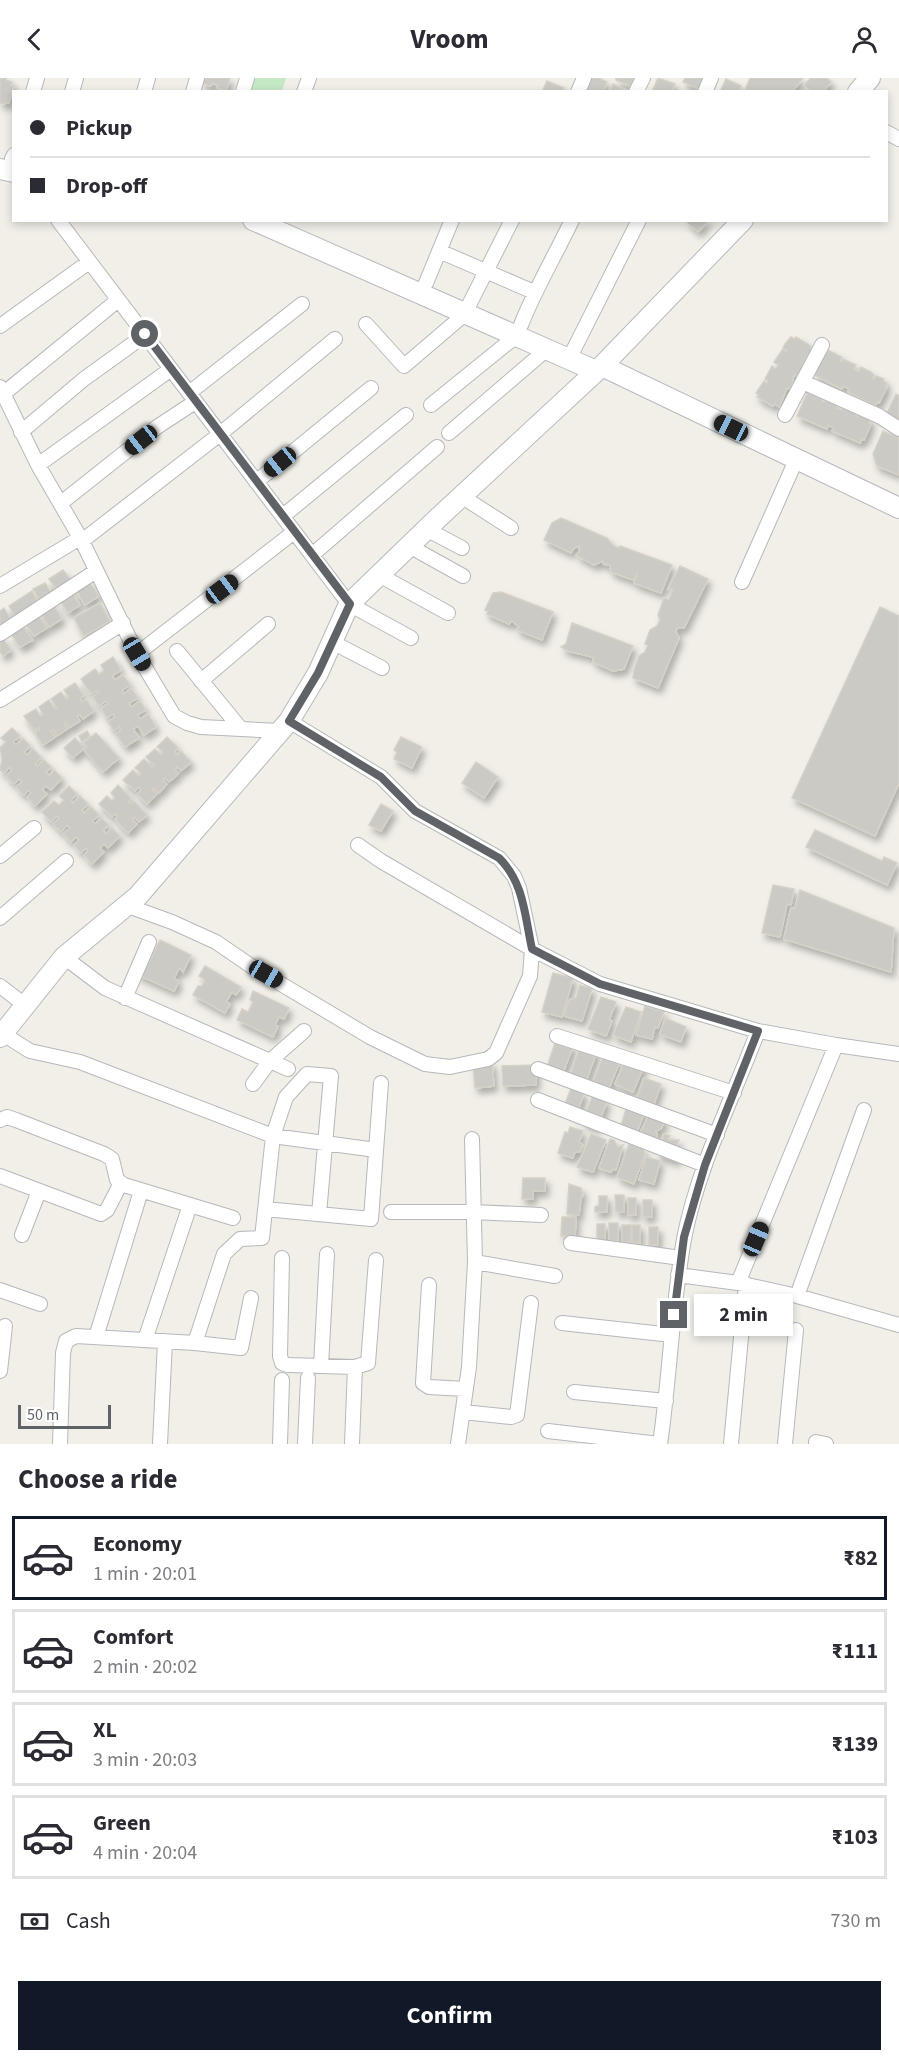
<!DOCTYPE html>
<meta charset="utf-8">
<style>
:root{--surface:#fff;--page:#f7f7f7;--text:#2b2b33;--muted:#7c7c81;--line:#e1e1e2;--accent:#111827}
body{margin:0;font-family:"Source Sans 3",sans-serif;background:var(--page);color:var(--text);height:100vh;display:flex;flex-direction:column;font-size:22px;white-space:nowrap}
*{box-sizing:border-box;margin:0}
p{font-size:20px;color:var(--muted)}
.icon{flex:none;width:33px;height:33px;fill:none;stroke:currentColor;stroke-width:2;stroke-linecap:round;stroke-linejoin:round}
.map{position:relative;height:1366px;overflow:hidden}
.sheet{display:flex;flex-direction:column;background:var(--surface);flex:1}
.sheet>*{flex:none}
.banner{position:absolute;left:12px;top:12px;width:876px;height:132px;border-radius:0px;box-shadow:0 3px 9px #0003;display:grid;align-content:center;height:132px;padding:0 18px;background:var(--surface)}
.scale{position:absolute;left:18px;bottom:15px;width:93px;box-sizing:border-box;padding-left:6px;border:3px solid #5f6368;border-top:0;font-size:16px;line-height:21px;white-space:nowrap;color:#5f6368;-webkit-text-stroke:4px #fff;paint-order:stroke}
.end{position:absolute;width:27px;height:27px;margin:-14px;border:8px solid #5f6368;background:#fff;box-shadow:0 0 0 3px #fff}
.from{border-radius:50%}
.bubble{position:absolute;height:42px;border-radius:0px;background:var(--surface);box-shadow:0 3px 9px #0003;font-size:20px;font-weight:700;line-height:42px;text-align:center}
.car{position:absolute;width:18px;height:36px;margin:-18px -9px;border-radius:8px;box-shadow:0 0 4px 2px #0007;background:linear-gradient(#222 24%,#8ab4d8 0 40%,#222 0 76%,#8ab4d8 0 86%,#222 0)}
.banner b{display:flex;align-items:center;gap:21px;height:57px;font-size:22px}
.banner b+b{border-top:2px solid var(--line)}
.banner i{width:15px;height:15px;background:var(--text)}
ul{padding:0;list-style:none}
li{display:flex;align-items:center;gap:18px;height:84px;margin:0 12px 9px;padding:0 6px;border:3px solid var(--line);border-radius:0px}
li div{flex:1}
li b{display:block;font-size:22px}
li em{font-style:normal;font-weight:700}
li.selected{border-color:var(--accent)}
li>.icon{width:54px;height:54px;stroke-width:1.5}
h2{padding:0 18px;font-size:27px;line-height:72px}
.pay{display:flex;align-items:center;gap:15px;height:66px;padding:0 18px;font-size:22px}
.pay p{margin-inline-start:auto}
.action{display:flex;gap:12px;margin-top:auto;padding:12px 18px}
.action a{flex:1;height:69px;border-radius:0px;background:var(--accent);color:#fff;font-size:24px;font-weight:700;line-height:69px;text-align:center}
header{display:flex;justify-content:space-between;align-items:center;height:78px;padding:0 18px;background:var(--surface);font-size:27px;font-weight:700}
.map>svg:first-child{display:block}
.green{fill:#c5e8c5}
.building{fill:#cccac5;stroke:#d6d1c6;stroke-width:1.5;filter:url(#shadow)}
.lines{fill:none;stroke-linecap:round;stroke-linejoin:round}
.street-casing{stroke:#b5b8bc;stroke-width:16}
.secondary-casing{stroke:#b6babf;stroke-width:22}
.street{stroke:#fff;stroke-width:14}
.secondary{stroke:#fff;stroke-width:20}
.route{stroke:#5f6368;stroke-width:8}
</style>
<header><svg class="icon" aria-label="back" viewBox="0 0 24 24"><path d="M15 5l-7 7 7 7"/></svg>Vroom<svg class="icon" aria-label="person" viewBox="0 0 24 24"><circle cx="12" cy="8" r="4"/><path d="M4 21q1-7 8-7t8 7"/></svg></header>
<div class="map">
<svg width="899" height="1366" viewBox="0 0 899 1366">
<defs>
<filter id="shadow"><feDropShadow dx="3.5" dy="5.5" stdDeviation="3" flood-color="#0004"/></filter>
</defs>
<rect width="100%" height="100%" fill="#f1efe8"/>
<!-- green -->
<path class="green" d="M252 0H286L282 13 253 14 248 12Z"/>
<!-- building -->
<path class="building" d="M0 0H7L6 2 12 4 11 7 14 8 9 25 5 24V26L0 25Z
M203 0H230L226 13 217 10 218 7 212 5 211 8 202 5Z
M591 0H599L607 4 603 14H585Z
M616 0H636L632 9 616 2Z
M658 0 675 6 671 14H652Z
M685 0H704L699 11 683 4Z
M750 0H803L792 14H744Z
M811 0H827L831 4 823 14H812L804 7Z
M726 1 741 8 739 14H720Z
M547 3 564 10 562 14H542Z
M613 6 629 14H609Z
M685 142H709L698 154Z
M791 259 795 261 796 259 811 268 810 270 813 272 811 276 809 275 802 286 804 287 798 298 795 297 792 301 794 303 789 311 787 310 779 329 775 326 773 328 757 319 759 317 756 315 764 303 767 305 768 303 765 301 772 288 776 291 778 287 774 284 783 271 786 274 787 272 783 270 785 266Z
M828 272 842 279 840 283 842 284 843 281 856 287 854 291 858 294 861 289 871 294 874 297 872 301H874L876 298 884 301 883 303 887 305 885 308 887 309 879 325 877 324 875 328 848 314 849 311 844 308 842 311 814 297 816 293 814 292 824 274 826 275Z
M808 313 824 320 822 323 824 324 826 320 839 326 837 330 841 332 843 327 857 334 856 338 857 339 859 335 871 341 869 345 871 346 864 362 862 361 860 365 832 353 834 350 828 347 827 351 797 338Z
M896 316 899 318V346L887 340 889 336 887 335Z
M883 353 899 360V397L877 388 873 376Z
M561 440 607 460 614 468 619 470 620 468 672 487 661 515 634 505 638 495 633 502 611 494 610 487 603 486V483L594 487 576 477 581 472H579L580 468 574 470 571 475 544 462 552 445Z
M680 488 708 501 684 550H677L676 554 679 560 658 610 633 600 634 592 639 578 645 574 648 567 645 566 650 552 657 548 660 542 658 537 664 520 669 522 673 511H668Z
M63 492 74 506 60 516 49 501Z
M88 502 99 518 85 527 75 511Z
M45 505 54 519 42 526 33 511Z
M32 513 40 528 17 541 9 528Z
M72 514 80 527 68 535 60 522Z
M501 514 553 534 542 562 517 552 519 549 512 543 509 546 487 536 488 533 485 532 493 515Z
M100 525 110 543 84 558 74 540Z
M53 526 62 541 49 549 40 534Z
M880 529 899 538V705L875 758 792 720Z
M4 530 12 544 0 551V533Z
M37 535 47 550 34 558 24 543Z
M572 545 633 568 624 591 613 593 593 584 594 580 592 579 568 573 561 569 566 566Z
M23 548 33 562 20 569 11 556Z
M2 559 11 572 3 578 0 574V561Z
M113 579 121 592 112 598 115 602 123 597 130 607 122 612 124 616 131 610 138 620 129 625 131 629 140 623 146 632 137 637 140 641 148 636 156 649 144 657 138 648 133 651 139 660 125 669 116 656 121 652 119 649 114 653 108 644 115 639 113 636 107 640 101 630 108 626 106 623 99 628 93 619 99 614 98 612 91 616 81 601 95 591 99 596 104 593 101 587Z
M75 605 84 618 80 620 82 624 86 621 94 633 83 641 80 637 77 638 80 643 69 650 66 644 64 646 67 651 57 658 54 652 51 653 55 659 43 667 35 655 40 651 39 649 34 652 24 638 36 631 40 638 43 636 39 629 49 622 55 631 57 630 51 621 61 614 66 621 69 619 64 612Z
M12 650 20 658 13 664 16 667 23 660 30 668 24 674 27 677 33 671 41 679 35 686 37 688 44 682 51 689 46 694 49 698 54 692 62 700 51 712 46 708 42 712 47 716 35 728 27 719 31 715 28 712 24 717 16 709 22 704 19 701 14 706 6 698 12 692 10 689 4 695 0 692 2 682 0 668 1 669 6 664 1 660Z
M87 653 90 658 82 664 79 658Z
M96 655 119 680 103 694 84 672 87 669 84 665Z
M167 659 178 670 174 673 177 677 181 673 191 684 181 693 177 689 175 692 179 695 169 704 165 700 163 702 167 706 159 715 154 710 152 712 157 716 147 726 137 716 141 712 139 709 135 713 123 702 133 692 139 698 141 695 135 690 144 681 152 689 154 687 146 679 155 671 161 677 163 674 157 669Z
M401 659 422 669 412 690 394 681 397 674 394 672Z
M75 660 84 670 73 680 64 670Z
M476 684 498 699 484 720 462 705Z
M118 707 131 720 128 724 131 726 134 723 147 737 139 744 134 739 132 741 137 746 128 755 115 741 118 738 115 736 112 739 99 726 107 718 112 723 115 720 111 715Z
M69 708 77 716 71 722 73 725 80 718 88 726 82 732 84 735 91 729 99 737 92 743 95 746 101 740 109 747 103 752 106 756 112 750 120 758 108 770 104 766 100 770 104 774 92 786 84 777 88 773 86 770 81 775 74 767 79 762 76 759 71 764 63 756 70 750 67 747 61 754 53 746 59 740 57 738 51 744 42 734 54 723 59 727 64 722 59 718Z
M381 726 393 733 381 753 369 747Z
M815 752 882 783 884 779 897 785 887 807 806 769Z
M773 807 794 811 791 827 787 826 780 859 762 855Z
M800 812 894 850 891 894 784 861 791 830 795 831Z
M160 862 191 877 183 894 179 890 174 901 179 903 174 913 136 896 142 884 148 887Z
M205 888 241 909 236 917 232 914 226 924 230 926 225 935 193 917 198 908H202L205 902 199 898Z
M553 895 573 900 562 939 542 934Z
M580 907 592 911 582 943 564 938 569 922 576 920Z
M253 913 289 930 284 941 279 939 275 947 278 948 273 959 237 942 242 931 248 934 253 924 250 922Z
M601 919 616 924 609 942 612 943 606 958 588 951Z
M645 928 664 934 658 950 655 949 652 961 636 957Z
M626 929 641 934 631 964 613 957Z
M665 940 686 949 681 964 660 956Z
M556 962 573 968 563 995 547 989Z
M580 968 597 973 586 1004 570 998Z
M604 976 620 983 608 1013 592 1007Z
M626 980 644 988 633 1014 615 1006Z
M492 984 494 1008 475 1010 473 986Z
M536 987V1007L503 1008 502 988Z
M644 1000 661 1006 653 1029 636 1023Z
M571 1010 584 1015 576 1039 565 1026Z
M593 1017 607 1023 597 1050 582 1044Z
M627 1028 645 1033 635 1059 619 1054Z
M650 1035 665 1042 661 1051 656 1053 657 1057 654 1068 641 1053Z
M570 1049 583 1053 579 1064 583 1067 580 1074H575L573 1080 558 1075 565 1054 568 1055Z
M591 1056 606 1062 593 1094 577 1089Z
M664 1056 670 1058 667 1062H679L675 1071 679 1073 676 1083 657 1076Z
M610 1061 614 1062 618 1069 623 1067 616 1092 613 1091 611 1094 599 1090Z
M629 1066 643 1071 645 1075 634 1106 617 1099Z
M646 1079 660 1083 654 1106 639 1102Z
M523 1100H545V1113H533V1121H522Z
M569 1106 581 1110 583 1118 581 1119 579 1137 567 1136Z
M615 1117H624V1134H616Z
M599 1118H607V1134H595V1129L599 1127Z
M628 1120H636V1137H628Z
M643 1122H652V1139H643Z
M562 1139H576L575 1158H561Z
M609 1145H618V1163H609Z
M597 1146H605V1163H597Z
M622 1147H631V1164H622Z
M632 1147H640V1165H632Z
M649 1149H658V1167H649Z"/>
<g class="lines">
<defs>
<path id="street" d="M33 14 37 0
M72 14 76 0
M144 14 148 0
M193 14 197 0
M243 14 247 0
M304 14 309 0
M578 14 584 0
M636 14 643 0
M705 14 711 0
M886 54 899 61
M12 81 14 77
M58 142 349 526 411 560
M439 173 534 214
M426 205 452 142
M470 225 512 142
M366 246 404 288 465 236
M521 247C535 211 555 178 572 142
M0 248 89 184
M574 271 639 142
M803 304 879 338 899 351
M0 309 38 387 82 463 137 576 174 638 187 645 201 649 280 653
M189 315 302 226
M3 316 118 222
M431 327 515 259
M785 337 822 267
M21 354 84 301 145 257
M449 355 546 272
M38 387 171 291
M256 404 371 310
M461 418 511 450
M61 425 157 349 195 324
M283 438 406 337
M426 451 462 470
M82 463 220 356 335 261
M409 468 463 498
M312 477 437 369
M379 497 448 535
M742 504 796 382
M0 508 80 460
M0 556 96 493
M332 564 382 590
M177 573 241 651
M137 576 294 454
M201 603 268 546
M0 622 123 545
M358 767 381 783 532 871 600 906 758 953 836 967 899 976
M0 778 34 750
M128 828 172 844 216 864 251 888 370 959 425 986 450 989 488 981 496 975 530 898 532 871 519 810 514 798 499 780 415 733 381 699 289 643
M0 840 66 783
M64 879 105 910 288 991
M0 908 25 927
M125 920 149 864
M3 956 30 973 80 984 273 1058 376 1072
M557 958 734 1015
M538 991 717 1057
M253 1006 270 983 304 953
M538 1022 705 1087
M0 1042 7 1039 16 1042 104 1076 112 1081 117 1102 124 1107 233 1140
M0 1098 101 1136 107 1132 121 1105
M265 1131 371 1141 381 1005
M391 1134H473L541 1137
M22 1157 39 1113
M571 1165 681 1180
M282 1180 280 1278 282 1285 288 1287 355 1289
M475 1184 555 1198
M678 1197 738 1205 836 967
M738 1205 797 1218 899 1247
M429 1207 423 1305 429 1309 466 1311
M0 1212 40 1226
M797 1218 864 1032
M562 1245 672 1257
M96 1259 141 1113
M145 1262 190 1127
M195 1265 241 1270 251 1220
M321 1288 327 1176
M0 1293 5 1248
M574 1314 666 1323
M463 1334 511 1339 517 1337 531 1225
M548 1353 659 1366
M60 1366 63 1275 66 1263 76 1258 195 1265 224 1176 240 1161 262 1160 273 1058 286 1019 307 996 331 998 319 1136
M160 1366 165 1263
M280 1366 282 1302
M305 1366 308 1300
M352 1366 355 1289 368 1285 376 1182
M458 1366 469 1289 475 1184 472 1061
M660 1366C670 1298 672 1228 684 1161 697 1092 733 1019 758 953
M731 1366 746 1206
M785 1366 796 1252
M816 1366V1364L826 1366"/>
<path id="secondary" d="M858 14 870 0
M0 91 14 94
M253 142 596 293
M602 288 899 430
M0 959 64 879 138 818 289 643 318 595 349 526 438 440 602 288 743 142"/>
</defs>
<!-- street casing -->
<use href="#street" class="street-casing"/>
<!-- secondary casing -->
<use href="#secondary" class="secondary-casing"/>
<!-- street -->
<use href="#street" class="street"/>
<!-- secondary -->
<use href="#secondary" class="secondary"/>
</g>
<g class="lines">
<!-- route -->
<path class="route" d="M145 256 350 526 318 595 289 643 381 699 415 733 499 780C524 804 525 839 532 871L600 906 758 953 705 1087 684 1159 674 1237"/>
</g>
</svg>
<div class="scale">50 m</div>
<i class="end from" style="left:145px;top:256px"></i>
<i class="end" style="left:674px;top:1237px"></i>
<div class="bubble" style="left:694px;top:1216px;width:99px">2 min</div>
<i class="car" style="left:731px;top:350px;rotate:296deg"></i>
<i class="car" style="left:141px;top:362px;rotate:232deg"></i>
<i class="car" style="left:280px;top:384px;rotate:231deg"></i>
<i class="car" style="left:222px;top:511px;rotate:53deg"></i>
<i class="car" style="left:137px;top:576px;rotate:149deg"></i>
<i class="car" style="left:266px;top:896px;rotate:120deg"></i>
<i class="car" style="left:756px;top:1161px;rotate:23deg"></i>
<div class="banner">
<b><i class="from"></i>Pickup</b>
<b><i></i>Drop-off</b>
</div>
</div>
<section class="sheet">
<h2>Choose a ride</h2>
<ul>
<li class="selected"><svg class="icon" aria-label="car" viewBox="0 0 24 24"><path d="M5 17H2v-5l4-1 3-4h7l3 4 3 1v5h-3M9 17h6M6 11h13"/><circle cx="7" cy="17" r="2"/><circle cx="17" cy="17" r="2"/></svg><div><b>Economy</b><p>1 min · 20:01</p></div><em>₹82</em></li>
<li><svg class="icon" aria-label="car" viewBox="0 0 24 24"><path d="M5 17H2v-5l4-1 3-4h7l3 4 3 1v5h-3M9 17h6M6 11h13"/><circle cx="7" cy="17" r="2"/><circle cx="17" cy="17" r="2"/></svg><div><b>Comfort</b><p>2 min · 20:02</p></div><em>₹111</em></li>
<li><svg class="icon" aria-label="car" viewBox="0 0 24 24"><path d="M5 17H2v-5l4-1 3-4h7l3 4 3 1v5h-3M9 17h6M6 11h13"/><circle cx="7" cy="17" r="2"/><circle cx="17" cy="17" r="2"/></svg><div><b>XL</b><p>3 min · 20:03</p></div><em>₹139</em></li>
<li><svg class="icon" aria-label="car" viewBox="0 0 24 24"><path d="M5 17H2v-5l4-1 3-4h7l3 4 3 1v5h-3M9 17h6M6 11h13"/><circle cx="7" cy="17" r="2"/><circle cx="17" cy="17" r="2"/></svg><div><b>Green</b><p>4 min · 20:04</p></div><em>₹103</em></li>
</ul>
<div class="pay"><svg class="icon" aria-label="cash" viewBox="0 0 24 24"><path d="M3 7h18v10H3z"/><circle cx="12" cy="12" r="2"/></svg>Cash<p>730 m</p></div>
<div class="action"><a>Confirm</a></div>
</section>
